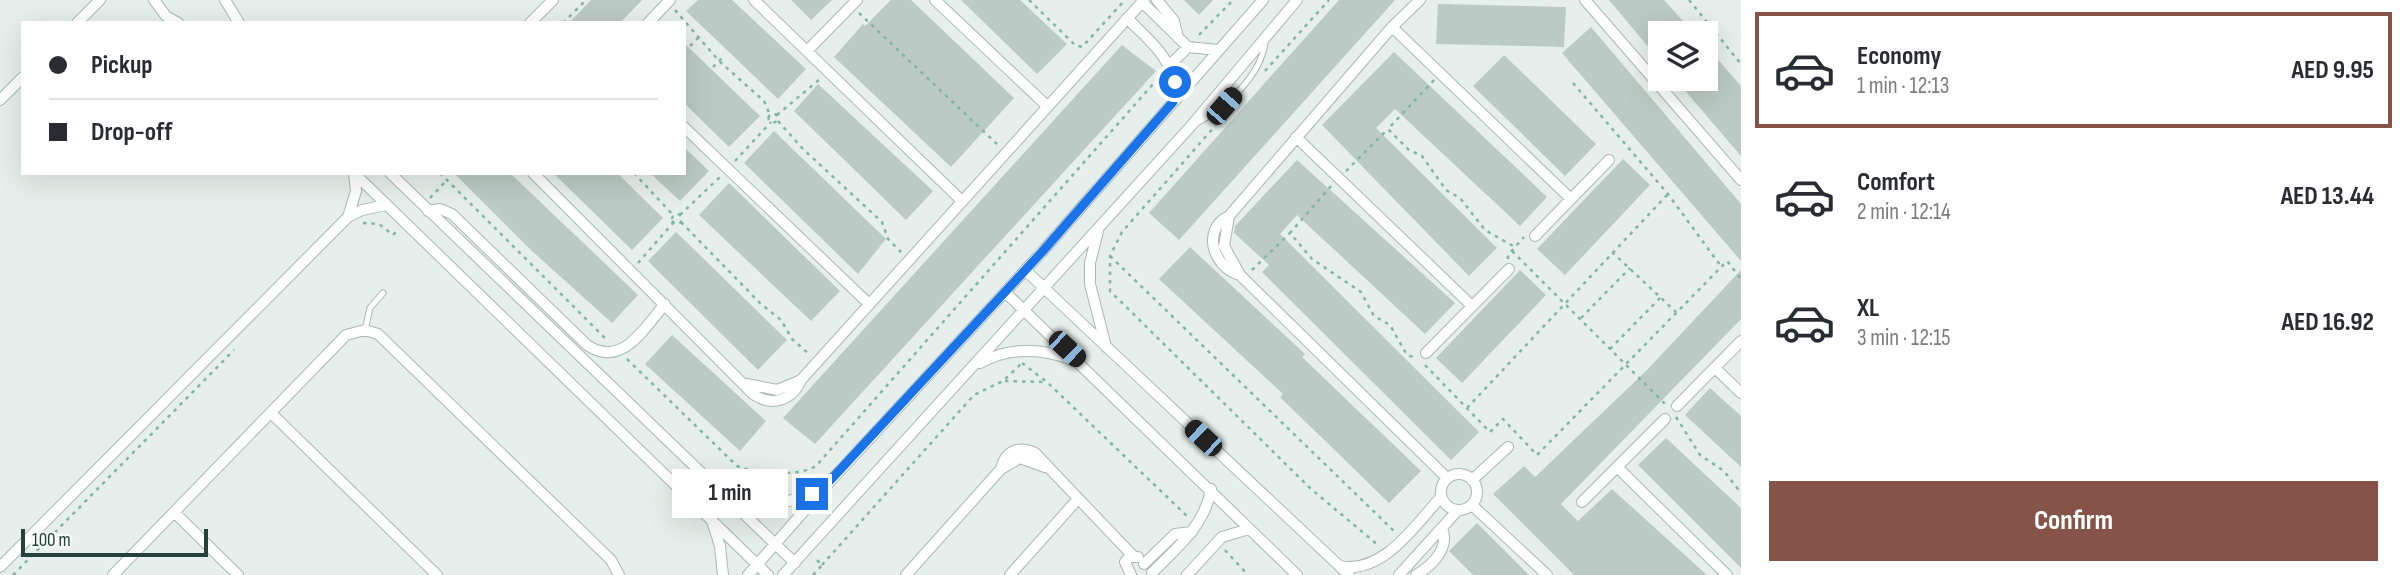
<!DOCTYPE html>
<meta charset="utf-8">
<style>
:root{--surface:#fff;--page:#f2f2f3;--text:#2b2b33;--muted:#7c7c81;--line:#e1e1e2;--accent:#855347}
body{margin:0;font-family:"Sofia Sans Condensed",sans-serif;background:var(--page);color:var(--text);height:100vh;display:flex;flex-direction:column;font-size:26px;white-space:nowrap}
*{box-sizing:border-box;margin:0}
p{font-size:23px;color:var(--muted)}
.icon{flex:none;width:38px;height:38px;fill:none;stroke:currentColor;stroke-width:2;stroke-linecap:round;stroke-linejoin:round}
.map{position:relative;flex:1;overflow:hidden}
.side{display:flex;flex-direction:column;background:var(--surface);width:665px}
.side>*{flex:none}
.guide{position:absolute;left:21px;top:21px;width:665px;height:154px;border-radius:0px;box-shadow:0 7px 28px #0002;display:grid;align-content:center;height:154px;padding:0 28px;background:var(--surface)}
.tools{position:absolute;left:1648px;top:21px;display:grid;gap:14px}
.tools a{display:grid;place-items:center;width:70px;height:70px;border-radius:0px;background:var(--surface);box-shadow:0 7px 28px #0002;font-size:35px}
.scale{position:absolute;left:21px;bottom:18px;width:187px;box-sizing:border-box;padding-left:7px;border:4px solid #24423a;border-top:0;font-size:19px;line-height:24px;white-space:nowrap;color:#24423a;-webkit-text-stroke:5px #f7fbf9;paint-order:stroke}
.end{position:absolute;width:32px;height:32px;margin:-16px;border:9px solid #1a73e8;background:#fff;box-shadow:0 0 0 4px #fff}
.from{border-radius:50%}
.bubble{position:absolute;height:49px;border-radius:0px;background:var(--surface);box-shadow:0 7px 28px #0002;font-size:23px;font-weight:700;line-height:49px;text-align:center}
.car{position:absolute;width:21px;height:42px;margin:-21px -10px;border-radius:9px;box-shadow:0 0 5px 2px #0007;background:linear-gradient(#222 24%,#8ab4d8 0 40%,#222 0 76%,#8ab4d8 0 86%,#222 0)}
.guide b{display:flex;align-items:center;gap:24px;height:66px;font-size:26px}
.guide b+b{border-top:2px solid var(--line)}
.guide i{width:18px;height:18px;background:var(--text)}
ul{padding:12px 0 0;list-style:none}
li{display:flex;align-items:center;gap:21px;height:116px;margin:0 14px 10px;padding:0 14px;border:4px solid transparent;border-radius:0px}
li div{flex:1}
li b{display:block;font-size:26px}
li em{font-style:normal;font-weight:700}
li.on{border-color:var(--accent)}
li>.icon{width:63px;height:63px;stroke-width:1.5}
.primary-button{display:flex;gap:14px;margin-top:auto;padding:14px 28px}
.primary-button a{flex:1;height:80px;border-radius:0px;background:var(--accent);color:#fff;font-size:28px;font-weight:700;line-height:80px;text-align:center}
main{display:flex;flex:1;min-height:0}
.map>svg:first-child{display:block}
.building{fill:#bbcac4}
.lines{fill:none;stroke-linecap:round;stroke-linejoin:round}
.lane-casing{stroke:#a8b8b2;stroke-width:7}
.street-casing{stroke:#a8b8b2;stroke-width:12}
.path{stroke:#86b3a5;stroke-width:2.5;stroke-dasharray:3.5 5;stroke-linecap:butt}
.lane{stroke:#fff;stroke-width:5}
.street{stroke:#fff;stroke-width:10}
.route{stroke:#1a73e8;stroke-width:9}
</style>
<main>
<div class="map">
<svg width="1741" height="575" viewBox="0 0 1741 575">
<rect width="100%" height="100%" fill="#e6efeb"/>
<!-- building -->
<path class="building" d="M591 0H642L620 23H569Z
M698 0H732L806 69 778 99 686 11Z
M791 0H832L811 20Z
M891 0H911L1014 98 951 167 834 57 863 24 865 26Z
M961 0H1020L1067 44 1037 74Z
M1184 0H1213L1199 15Z
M1339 0H1395L1179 240 1149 213Z
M1609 0H1664L1694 33H1661V62Z
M1438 4 1566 7 1564 47 1436 44Z
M1591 27 1741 204V261L1562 53Z
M684 43 760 116 729 147 684 103Z
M1122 45 1156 71 815 444 783 418Z
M1706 46 1741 86V156L1675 79H1706Z
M1394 52 1547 197 1520 226 1395 109 1376 128 1497 248 1469 276 1322 125Z
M1504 55 1596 144 1565 176 1473 86Z
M818 84 933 191 906 220 794 111Z
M774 131 886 239 858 274 744 163Z
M684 147 709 171 680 201 650 173H684Z
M1623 159 1650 185 1565 275 1537 249Z
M1297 160 1455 303 1425 334 1297 215 1280 234 1479 432 1451 460 1262 272 1269 265 1234 233 1235 226Z
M454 173H510L638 295 612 323 532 251Z
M553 173H617L663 218 632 250Z
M729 183 840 291 811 321 699 215Z
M676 232 787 340 758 370 648 261Z
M1190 247 1305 354 1302 357 1421 471 1389 503 1280 397 1283 394 1159 279Z
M1520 270 1546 295 1462 383 1436 358Z
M1741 270V319L1561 504 1578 521 1612 489 1707 575H1574L1493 494 1524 466 1535 477 1646 371Z
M672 335 766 421 740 451 645 364Z
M1710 388 1741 416V467L1685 415Z
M1666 438 1741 508V568L1638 465Z
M1477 523 1529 575H1473L1449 551Z"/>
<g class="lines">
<defs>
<path id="lane" d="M1197 123C1226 107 1260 77 1265 43
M365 330 370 308 383 293"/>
<path id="street" d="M154 0 166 16 178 23
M225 0 239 23
M754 0 962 201
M935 0 1047 106
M1157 0 1174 21 1178 38
M1585 0 1741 180
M1142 2 1188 47 1218 50
M1127 18C1153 45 1178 60 1173 102
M77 23 100 0
M530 23 553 0
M648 23 670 0
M1392 27 1571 199
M807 51 857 0
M1170 65 1188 47
M0 100 23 77
M684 127 869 304
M1296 137 1472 306
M354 173 768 575
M390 173 795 563
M533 173 753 394C771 407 792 401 801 380L1144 0
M428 211 440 209 452 214 587 345C622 369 645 327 665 304
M1229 216 1224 246 1240 275 1447 478
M348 217 356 191 354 173
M1098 231 1090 263V284L1106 347
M1535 236 1609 160
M1025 270 1349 575
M1240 275C1213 268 1201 229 1229 216L1392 27 1420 0
M1005 292 1297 575
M1426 353 1509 269
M980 363C1011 346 1043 348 1076 361
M1715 368 1741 393
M747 384 777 390 801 380
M1677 406 1741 341
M272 414 437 575
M1617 467 1727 575
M1001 469C1005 451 1018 445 1035 453L1133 556
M1441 492a18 18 0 1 1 36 0a18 18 0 1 1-36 0Z
M1472 480 1508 447
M726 496C756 508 791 505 819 490
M1582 502 1665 419
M1472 505 1547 575
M175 513 238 575
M712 521 720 546 723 575
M1144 564 1175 534 1192 532
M1340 566C1383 575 1416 524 1441 497
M0 567 348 217 362 210 386 205
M1152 573C1176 548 1205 526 1211 489
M113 575 346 335 365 330 378 334 611 560 619 575
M748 575 825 487 1042 252 1263 0
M783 575 1191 126 1297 0
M906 575 1001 469 1020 458 1045 467
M1010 575 1077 500
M1131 575 1125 562 1129 557H1138
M1187 575 1222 537 1249 529
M1399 575 1458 510
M1416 575C1433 565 1450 548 1442 528"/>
</defs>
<!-- lane casing -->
<use href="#lane" class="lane-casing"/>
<!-- street casing -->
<use href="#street" class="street-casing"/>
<!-- path -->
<path class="path" d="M1029 0 1075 45 1082 47 1125 0
M1689 0 1741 64
M675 10 719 61 764 101 770 115
M859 13 999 146
M563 23 586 0
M1199 35 1233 0
M690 46 700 36
M713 67 725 55
M1265 71 1329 0
M1434 80 1388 129 1409 150 1422 156 1446 190 1460 198 1485 230 1515 247
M1573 83 1668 194 1720 265
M768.5 118a4.5 4.5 0 1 1 9 0a4.5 4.5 0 1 1-9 0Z
M777 115 820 79
M1223 117 1122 232 1110 256V291L1311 489 1378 545
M778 121 803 149 882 222 888 239 901 252
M735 161 771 122
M1346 171 1388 129
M440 173 607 340
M634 173 673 215
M1331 186 1290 233 1312 259 1361 292 1374 316 1390 325 1407 355 1416 358
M430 198 447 180
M672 219a5 5 0 1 1 10 0a5 5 0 1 1-10 0Z
M680 215 721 176
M681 222 761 304 781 320 792 339 809 354
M363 223 379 224 393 235 396 232
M1512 251 1665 404
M1612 252 1676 312
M1110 256 1394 531
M1508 259V255L1524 237
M638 263 673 223
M1252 270 1290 233
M1581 318 1630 268
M1610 349 1661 297
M627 359 737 466C757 474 798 477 816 466L1161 75
M1022 363 1047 382 1189 518
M1425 365 1490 432 1503 419 1537 455 1727 261 1741 279
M1005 381 1047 382
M1467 408 1668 194
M1676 417 1700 455 1724 471 1741 493
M1225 550 1248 575
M822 565 974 395 1003 381 1021 364
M13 575 234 350
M813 575 822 565 815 558"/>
<!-- lane -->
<use href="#lane" class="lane"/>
<!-- street -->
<use href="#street" class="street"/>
</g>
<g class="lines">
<!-- route -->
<path class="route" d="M812 494 824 487 1042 252 1173 102 1175 82"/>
</g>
</svg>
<div class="tools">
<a><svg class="icon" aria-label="layers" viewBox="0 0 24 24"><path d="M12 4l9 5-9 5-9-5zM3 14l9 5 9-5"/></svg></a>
</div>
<div class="scale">100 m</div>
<i class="end from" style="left:1175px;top:82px"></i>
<i class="end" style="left:812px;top:494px"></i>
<div class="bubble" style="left:672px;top:469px;width:116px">1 min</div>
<i class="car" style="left:1224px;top:106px;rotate:41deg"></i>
<i class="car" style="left:1067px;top:349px;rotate:133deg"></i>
<i class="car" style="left:1203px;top:438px;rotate:313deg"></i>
<div class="guide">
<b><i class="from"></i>Pickup</b>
<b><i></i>Drop-off</b>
</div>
</div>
<section class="side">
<ul>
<li class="on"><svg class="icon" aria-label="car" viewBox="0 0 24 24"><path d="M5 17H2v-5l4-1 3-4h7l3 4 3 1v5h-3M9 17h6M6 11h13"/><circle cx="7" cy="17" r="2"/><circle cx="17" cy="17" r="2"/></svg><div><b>Economy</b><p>1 min · 12:13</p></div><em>AED 9.95</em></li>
<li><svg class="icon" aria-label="car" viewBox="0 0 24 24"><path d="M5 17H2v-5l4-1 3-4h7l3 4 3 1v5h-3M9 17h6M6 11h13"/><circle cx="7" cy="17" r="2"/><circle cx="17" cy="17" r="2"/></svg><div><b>Comfort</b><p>2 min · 12:14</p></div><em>AED 13.44</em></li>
<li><svg class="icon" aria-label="car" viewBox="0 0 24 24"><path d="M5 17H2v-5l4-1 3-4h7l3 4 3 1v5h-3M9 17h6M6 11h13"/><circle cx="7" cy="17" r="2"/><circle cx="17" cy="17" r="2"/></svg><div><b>XL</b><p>3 min · 12:15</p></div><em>AED 16.92</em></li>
</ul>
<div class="primary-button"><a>Confirm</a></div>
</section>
</main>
